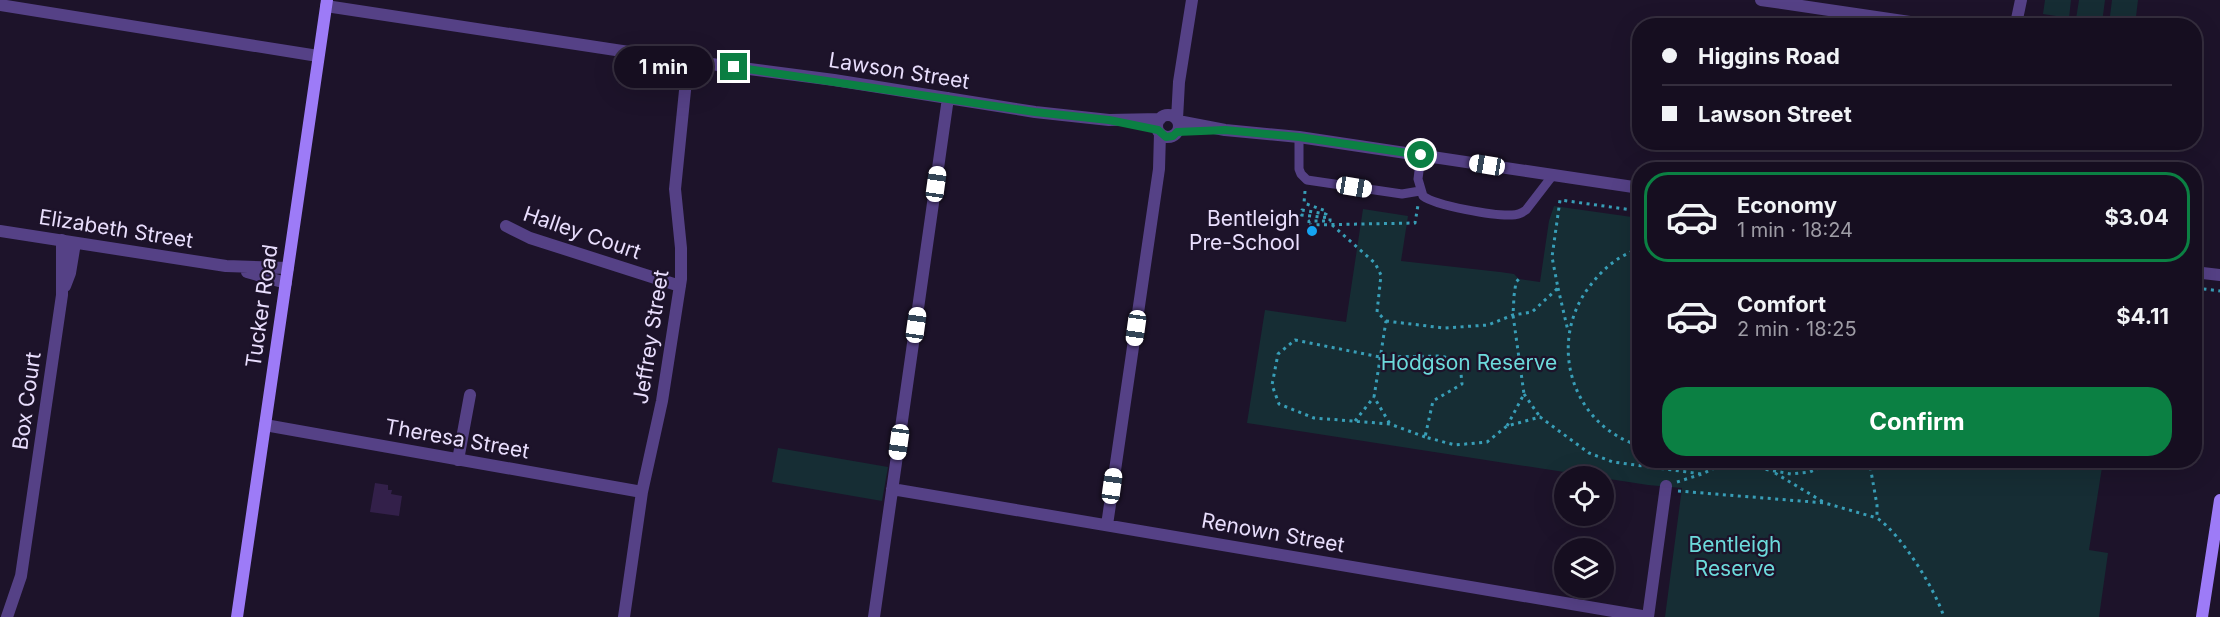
<!DOCTYPE html>
<meta charset="utf-8">
<style>
:root{--surface:#160e20;--page:#231c2d;--text:#f1f3f6;--muted:#9e9ca5;--line:#352e3e;--accent:#0b8043}
body{margin:0;font-family:Inter,sans-serif;background:var(--page);color:var(--text);height:100vh;display:flex;flex-direction:column;font-size:22px;white-space:nowrap}
*{box-sizing:border-box;margin:0}
p{font-size:20px;color:var(--muted)}
.icon{flex:none;width:33px;height:33px;fill:none;stroke:currentColor;stroke-width:2;stroke-linecap:round;stroke-linejoin:round}
.map{position:relative;flex:1;overflow:hidden}
.side{position:absolute;left:1632px;top:162px;width:570px;height:306px;display:flex;flex-direction:column;background:var(--surface);border-radius:24px;box-shadow:0 6px 24px #0002,0 0 0 2px var(--line)}
.side>*{flex:none}
.hud{position:absolute;left:1632px;top:18px;width:570px;height:132px;border-radius:24px;box-shadow:0 6px 24px #0002,0 0 0 2px var(--line);display:grid;align-content:center;height:132px;padding:0 30px;background:var(--surface)}
.tools{position:absolute;left:1554px;top:466px;display:grid;gap:12px}
.tools a{display:grid;place-items:center;width:60px;height:60px;border-radius:50%;background:var(--surface);box-shadow:0 6px 24px #0002,0 0 0 2px var(--line);font-size:30px}
.end{position:absolute;width:27px;height:27px;margin:-14px;border:8px solid #0b8043;background:#fff;box-shadow:0 0 0 3px #fff}
.from{border-radius:50%}
.bubble{position:absolute;height:42px;border-radius:21px;background:var(--surface);box-shadow:0 6px 24px #0002,0 0 0 2px var(--line);font-size:20px;font-weight:700;line-height:42px;text-align:center}
.car{position:absolute;width:18px;height:36px;margin:-18px -9px;border-radius:8px;box-shadow:0 0 4px 2px #0007;background:linear-gradient(#fff 24%,#345 0 40%,#fff 0 76%,#345 0 86%,#fff 0)}
.hud b{display:flex;align-items:center;gap:21px;height:57px;font-size:22px}
.hud b+b{border-top:2px solid var(--line)}
.hud i{width:15px;height:15px;background:var(--text)}
ul{padding:10px 0 0;list-style:none}
li{display:flex;align-items:center;gap:18px;height:90px;margin:0 12px 9px;padding:0 18px;border:3px solid transparent;border-radius:24px}
li div{flex:1}
li b{display:block;font-size:22px}
li em{font-style:normal;font-weight:700}
li.current{border-color:var(--accent)}
li>.icon{width:54px;height:54px;stroke-width:1.5}
.cta{display:flex;gap:12px;margin-top:auto;padding:12px 30px}
.cta a{flex:1;height:69px;border-radius:24px;background:var(--accent);color:#fff;font-size:24px;font-weight:700;line-height:69px;text-align:center}
.map>svg:first-child{display:block}
.green{fill:#162d34}
.building{fill:#33204a}
.lines{fill:none;stroke-linecap:round;stroke-linejoin:round}
.path{stroke:#389eb7;stroke-width:3;stroke-dasharray:3 4.5;stroke-linecap:butt}
.lane{stroke:#554186;stroke-width:9}
.street{stroke:#554186;stroke-width:12}
.secondary{stroke:#9d7bf7;stroke-width:12}
.route{stroke:#0b8043;stroke-width:8}
.poi-dot{fill:#15a4f2;stroke:#1d132a;stroke-width:2}
.labels{text-anchor:middle;stroke-width:4.5;stroke-linejoin:round;paint-order:stroke}
.street-label{font-size:21px;fill:#e9defd;stroke:#1d132a}
.poi-label{font-size:21px;fill:#e9defd;stroke:#1d132a;text-anchor:end}
.park-label{font-size:21px;fill:#6cdadb;stroke:#1d132a}
</style>
<div class="map">
<svg width="2220" height="617" viewBox="0 0 2220 617">
<rect width="100%" height="100%" fill="#1d132a"/>
<!-- green -->
<path class="green" d="M2045 0H2071L2069 18 2043 14Z
M2079 0H2105L2102 23 2076 19Z
M2112 0H2138L2135 25 2109 24Z
M1554 206 1639 218 1640 460 2103 461 2089 550 2108 553 2099 617H1665L1682 488 1648 485 1247 423 1265 310 1346 322 1363 209 1408 216 1401 261 1500 272 1514 274 1519 279 1540 282 1549 221Z
M778 448 888 467 882 501 772 482Z"/>
<!-- building -->
<path class="building" d="M375 483 388 485V490H392L391 494 402 496 399 516 370 512Z"/>
<g class="lines">
<!-- path -->
<path class="path" d="M1305 191 1304 203 1326 211V214L1302 210 1301 215 1330 218V221H1309V225
M1309 225 1415 223 1418 205
M1332 225 1375 263 1381 275 1377 312 1386 321 1374 397 1390 424
M1640 249C1618 255 1603 269 1589 287 1547 343 1571 425 1640 446
M1558 288 1568 331
M2196 288 2220 291
M1386 321 1444 328 1488 325 1513 315 1532 312 1558 288 1552 257 1560 200 1640 211
M1524 394 1540 417
M1355 421 1374 397
M1507 426 1524 394 1513 315 1514 296 1516 282 1519 279
M1425 437 1390 424 1314 418 1279 404 1272 385 1278 354 1295 340 1380 357 1442 356 1460 363 1462 384 1433 401 1425 437 1455 445 1487 442 1507 426 1540 417 1589 453 1613 462 1702 474
M1714 460 1791 474 1810 472 1837 460
M1869 460 1877 505V518C1901 534 1935 589 1944 617
M1775 473 1825 503
M1677 482 1702 474 1725 463
M1678 491 1825 503 1877 518"/>
<!-- lane -->
<path class="lane" d="M1299 137V169L1301 174 1307 180 1402 194 1420 191
M1421 155 1418 179 1423 196C1436 206 1495 216 1512 215 1518 215 1522 213 1526 210L1553 175"/>
<!-- street -->
<path class="street" d="M1761 0 1937 26
M0 5 318 56
M326 6 688 61 834 80 1035 112 1109 120 1160 119
M2013 26 2017 19 2021 0
M1157 126a11 11 0 1 1 22 0a11 11 0 1 1-22 0Z
M1177 119 1179 82 1192 0
M1178 121 1225 130 1299 137 1640 188
M506 226 530 238 680 286
M0 231 226 266 288 268
M247 272 286 283
M2194 272 2220 275
M65 286 70 273 75 243
M265 425 642 492
M458 460 470 395
M892 489 1648 617
M1107 525 1159 169 1160 133
M7 617 21 576 62 295V240
M624 617 642 492 662 401 681 279V248L675 189 688 61
M874 617 948 98
M1648 617 1666 486"/>
<!-- secondary -->
<path class="secondary" d="M237 617 327 0
M2202 617 2220 500"/>
</g>
<g class="lines">
<!-- route -->
<path class="route" d="M734 67 1035 112 1109 120 1158 130 1166 137 1173 136 1177 132 1225 130 1299 137 1421 155"/>
</g>
<!-- markers -->
<circle class="poi-dot" cx="1312" cy="231" r="6"/>
<g class="labels">
<!-- street labels -->
<g class="street-label">
<text transform="translate(899 71) rotate(9)" y="7">Lawson Street</text>
<text transform="translate(116 229) rotate(9)" y="7">Elizabeth Street</text>
<text transform="translate(582 233) rotate(19)" y="7">Halley Court</text>
<text transform="translate(262 306) rotate(-82)" y="7">Tucker Road</text>
<text transform="translate(651 337) rotate(-81)" y="7">Jeffrey Street</text>
<text transform="translate(27 401) rotate(-82)" y="7">Box Court</text>
<text transform="translate(457 439) rotate(10)" y="7">Theresa Street</text>
<text transform="translate(1273 533) rotate(10)" y="7">Renown Street</text>
</g>
<!-- poi labels -->
<g class="poi-label">
<text x="1300" y="226">Bentleigh<tspan x="1300" dy="24">Pre-School</tspan></text>
</g>
<!-- park labels -->
<g class="park-label">
<text x="1469" y="370">Hodgson Reserve</text>
<text x="1735" y="552">Bentleigh<tspan x="1735" dy="24">Reserve</tspan></text>
</g>
</g>
</svg>
<div class="tools">
<a><svg class="icon" aria-label="locate" viewBox="0 0 24 24"><circle cx="12" cy="12" r="6"/><path d="M12 2v4M12 18v4M2 12h4M18 12h4"/></svg></a>
<a><svg class="icon" aria-label="layers" viewBox="0 0 24 24"><path d="M12 4l9 5-9 5-9-5zM3 14l9 5 9-5"/></svg></a>
</div>
<i class="end from" style="left:1421px;top:155px"></i>
<i class="end" style="left:734px;top:67px"></i>
<div class="bubble" style="left:614px;top:46px;width:99px">1 min</div>
<i class="car" style="left:1487px;top:165px;rotate:279deg"></i>
<i class="car" style="left:936px;top:184px;rotate:8deg"></i>
<i class="car" style="left:1354px;top:187px;rotate:99deg"></i>
<i class="car" style="left:916px;top:325px;rotate:8deg"></i>
<i class="car" style="left:1136px;top:328px;rotate:188deg"></i>
<i class="car" style="left:899px;top:442px;rotate:188deg"></i>
<i class="car" style="left:1112px;top:486px;rotate:8deg"></i>
<div class="hud">
<b><i class="from"></i>Higgins Road</b>
<b><i></i>Lawson Street</b>
</div>
<section class="side">
<ul>
<li class="current"><svg class="icon" aria-label="car" viewBox="0 0 24 24"><path d="M5 17H2v-5l4-1 3-4h7l3 4 3 1v5h-3M9 17h6M6 11h13"/><circle cx="7" cy="17" r="2"/><circle cx="17" cy="17" r="2"/></svg><div><b>Economy</b><p>1 min · 18:24</p></div><em>$3.04</em></li>
<li><svg class="icon" aria-label="car" viewBox="0 0 24 24"><path d="M5 17H2v-5l4-1 3-4h7l3 4 3 1v5h-3M9 17h6M6 11h13"/><circle cx="7" cy="17" r="2"/><circle cx="17" cy="17" r="2"/></svg><div><b>Comfort</b><p>2 min · 18:25</p></div><em>$4.11</em></li>
</ul>
<div class="cta"><a>Confirm</a></div>
</section>
</div>
